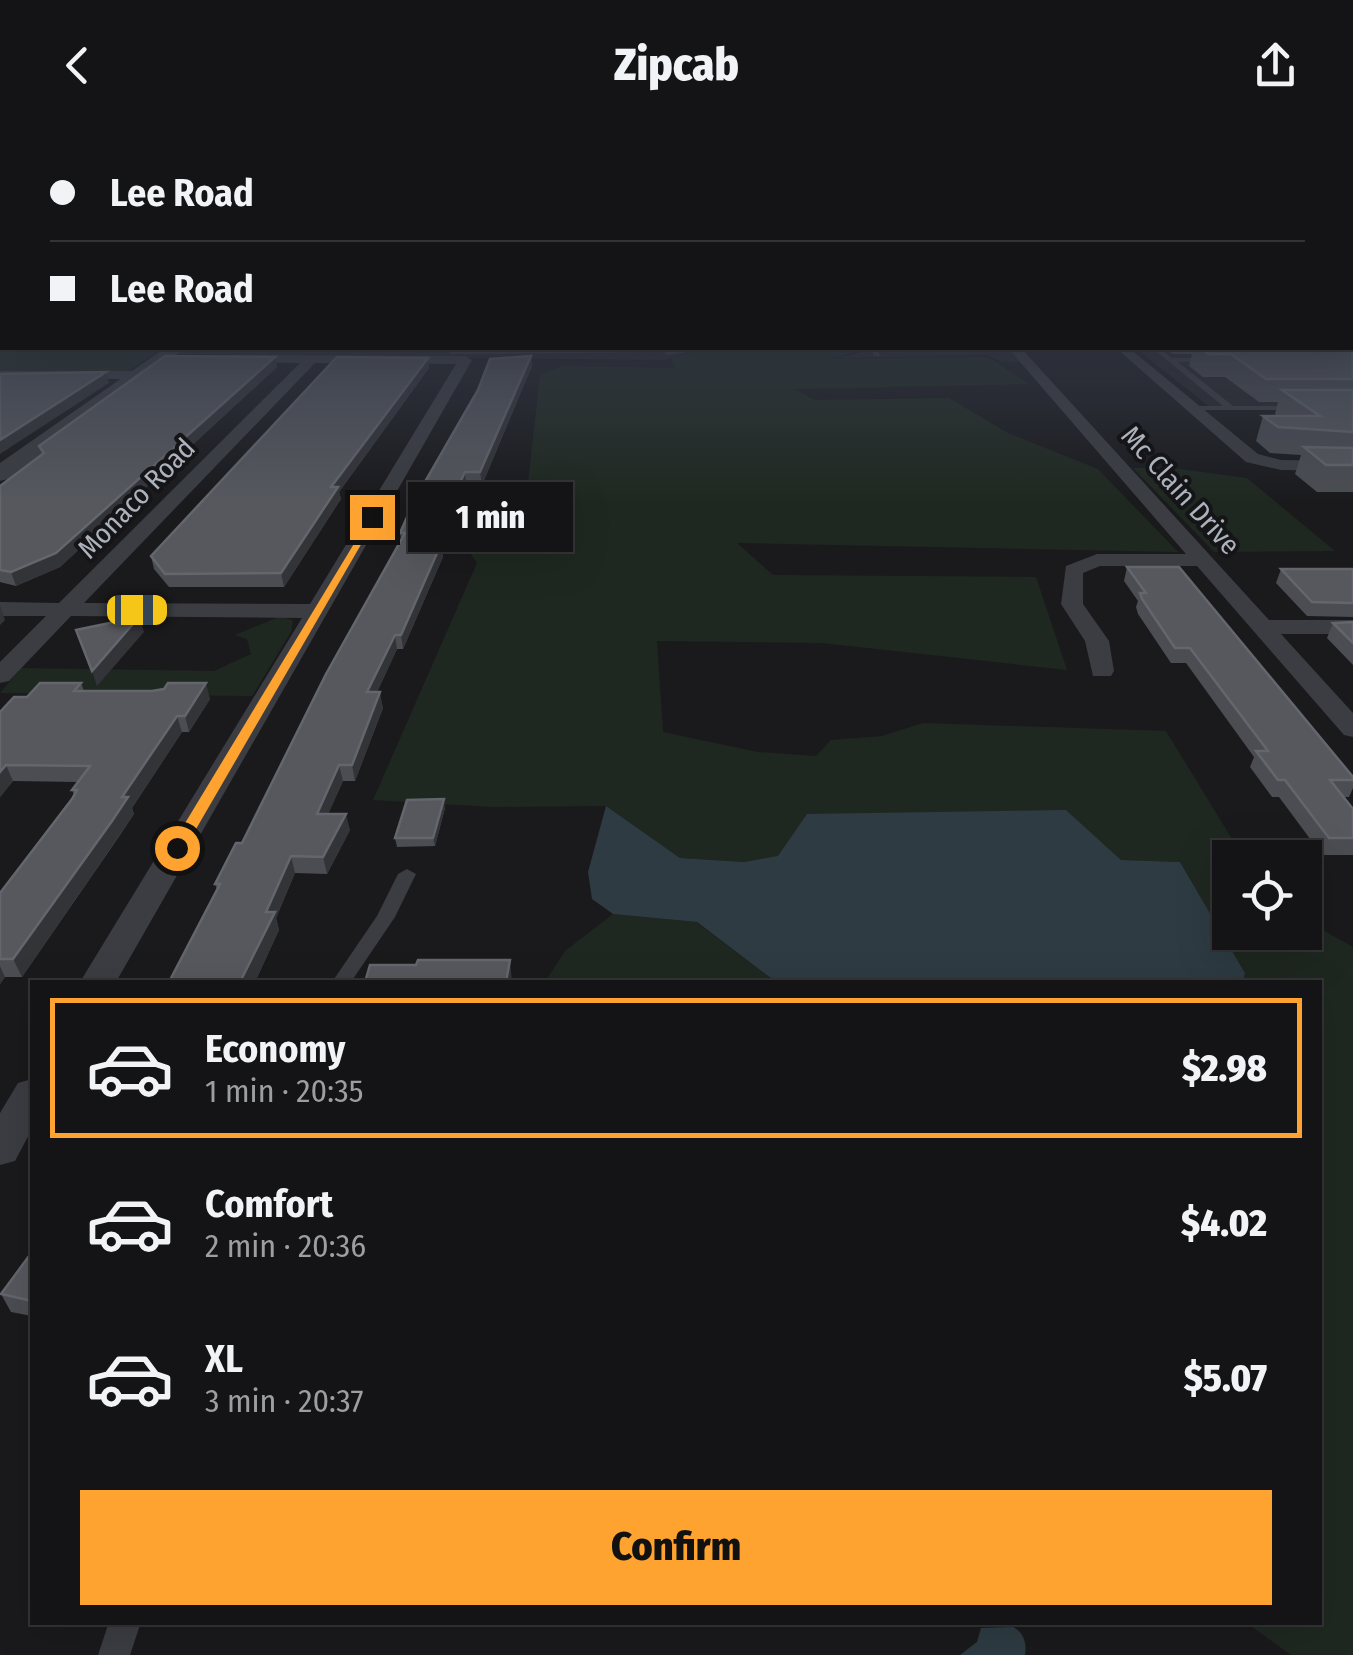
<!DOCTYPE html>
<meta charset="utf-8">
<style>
:root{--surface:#141416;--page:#212123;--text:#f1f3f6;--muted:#9d9ea1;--line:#333335;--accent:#fea330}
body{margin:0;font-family:"Fira Sans Condensed",sans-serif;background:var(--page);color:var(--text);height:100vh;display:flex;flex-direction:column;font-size:38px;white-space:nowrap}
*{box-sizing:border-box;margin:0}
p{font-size:32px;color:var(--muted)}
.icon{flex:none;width:55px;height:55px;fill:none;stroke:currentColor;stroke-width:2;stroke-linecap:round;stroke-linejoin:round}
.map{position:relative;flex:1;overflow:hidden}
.drawer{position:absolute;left:30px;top:850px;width:1292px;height:645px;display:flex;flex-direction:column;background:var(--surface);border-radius:0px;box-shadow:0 10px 40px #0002,0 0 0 2px var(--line)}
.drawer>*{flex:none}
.hud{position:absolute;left:0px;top:0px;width:1355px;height:220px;box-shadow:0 10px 40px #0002,0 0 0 2px var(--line);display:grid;align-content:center;height:220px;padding:0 50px;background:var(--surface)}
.tools{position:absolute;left:1212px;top:710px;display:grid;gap:20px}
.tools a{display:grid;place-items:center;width:110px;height:110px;border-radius:0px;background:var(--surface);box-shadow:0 10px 40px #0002,0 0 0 2px var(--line);font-size:50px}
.end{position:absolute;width:45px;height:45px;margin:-22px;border:12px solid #fea330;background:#111;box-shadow:0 0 0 5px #111}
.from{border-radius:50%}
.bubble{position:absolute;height:70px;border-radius:0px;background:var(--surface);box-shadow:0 10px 40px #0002,0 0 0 2px var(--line);font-size:32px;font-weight:800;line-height:70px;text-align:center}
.car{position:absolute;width:30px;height:60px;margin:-30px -15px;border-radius:12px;box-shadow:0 0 8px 2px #0007;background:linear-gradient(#f5c518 24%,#345 0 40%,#f5c518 0 76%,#345 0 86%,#f5c518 0)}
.hud b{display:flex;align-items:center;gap:35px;height:95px;font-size:38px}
.hud b+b{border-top:2px solid var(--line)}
.hud i{width:25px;height:25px;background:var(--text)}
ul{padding:18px 0 0;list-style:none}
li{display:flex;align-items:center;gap:30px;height:140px;margin:0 20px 15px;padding:0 30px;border:5px solid transparent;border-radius:0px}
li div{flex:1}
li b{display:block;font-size:38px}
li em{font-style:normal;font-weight:800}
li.on{border-color:var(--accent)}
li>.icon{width:90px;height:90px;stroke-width:1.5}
.action{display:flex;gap:20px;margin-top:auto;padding:20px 50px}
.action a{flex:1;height:115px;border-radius:0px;background:var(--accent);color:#111;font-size:40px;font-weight:800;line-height:115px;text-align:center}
header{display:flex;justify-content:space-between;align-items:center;height:130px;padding:0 50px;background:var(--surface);font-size:45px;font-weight:800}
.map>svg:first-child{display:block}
.built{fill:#26262a}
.green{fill:#1f2820}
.water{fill:#2e3b42}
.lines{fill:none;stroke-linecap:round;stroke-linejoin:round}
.service{fill:#3b3d42;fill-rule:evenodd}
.minor{fill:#3b3d42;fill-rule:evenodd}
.tertiary{fill:#3b3d42;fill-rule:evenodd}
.primary{fill:#565a61;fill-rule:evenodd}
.wall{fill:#4b4d52}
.shaded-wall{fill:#333438}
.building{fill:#56585e;stroke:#63666c;stroke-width:2.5}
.route{fill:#fea330}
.labels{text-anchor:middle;stroke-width:8;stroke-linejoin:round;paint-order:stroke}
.far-street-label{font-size:28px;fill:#acb3bd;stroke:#151518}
</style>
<header><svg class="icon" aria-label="back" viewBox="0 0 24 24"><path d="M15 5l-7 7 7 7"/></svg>Zipcab<svg class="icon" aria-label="share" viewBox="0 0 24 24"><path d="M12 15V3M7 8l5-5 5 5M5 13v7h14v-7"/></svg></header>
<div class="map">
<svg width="1353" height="1525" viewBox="0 0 1353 1525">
<rect width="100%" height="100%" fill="#1a1a1d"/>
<!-- built -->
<path class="built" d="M1353 173V278H1211L1135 218H1352Z
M183 218H698L666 230 173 224Z
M857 218H1011L1023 232H1002L988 225 840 228 861 222Z"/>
<!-- green -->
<path class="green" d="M0 202 2 218H162L127 242H0Z
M706 218H852L856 221 829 229 988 227 1029 254 794 259 815 270 949 268 1008 303 1098 339 1178 422 737 413 773 445 1036 447 1067 540 822 513 657 511 663 602 758 622 816 626 831 610 882 606 923 593 1166 601 1243 727 1230 728V802H1305V790L1353 817V1525H1291L1247 1493 1320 1492V852H1243L1245 843 1180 732 1121 730 1066 680 744 732 680 728 606 676 494 677 373 670 477 433 461 410 457 388H524L540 245 562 236 675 238 671 228Z
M1165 337 1247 348 1335 421 1214 422 1133 338Z
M281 486 293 491 291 502 252 566 0 563 21 538 214 541 251 524 247 509 235 505Z
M613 784 696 792 776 852H545L565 821Z"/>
<!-- water -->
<path class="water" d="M606 676 680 728 744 732 778 726 807 684 1066 680 1121 730 1180 732 1245 843 1243 852H776L697 792 613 784 592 769 588 742Z
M1013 1497C1024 1502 1027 1514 1025 1525H960L977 1512 981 1498Z"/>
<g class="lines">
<!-- service -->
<path class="service" d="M1352 197H1353V201H1352Z
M871 218H877L880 226H874Z
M1152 218H1159L1172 228H1216L1213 232H1178L1233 276H1297L1301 278 1297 280H1190L1193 276H1223Z
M447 220H639L643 222 450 224Z
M407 739 416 744 395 787 351 852H332L377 786 398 744Z
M109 1492H141L130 1525H98Z"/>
<!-- minor -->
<path class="minor" d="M660 218H691L692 221 667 225Z
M1008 218H1021L1269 490H1353V504H1281L1353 583V607L1344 605 1197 436H1100L1083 443V474L1109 511 1114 541 1111 546H1093L1085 511 1061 474 1066 436 1097 424H1186Z
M1116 218H1129L1258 324 1281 330 1353 331V341L1281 340 1246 332Z
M229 225 465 226 472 230 116 852H80L302 488 71 486 9 551 0 553V532L46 486H0V472L59 473 300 233 234 232 229 231ZM315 233 456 234 310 474 84 473Z
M0 241H137L144 245 137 249H0Z
M32 949V999L15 1031 0 1035V983L18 953Z"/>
<!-- tertiary -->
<path class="tertiary" d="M165 218H185L8 349 0 351V333Z"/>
<!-- primary -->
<path class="primary" d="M1352 159H1353V168H1352Z"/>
</g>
<!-- wall -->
<path class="wall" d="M1353 214V362H1317L1295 344 1301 325 1270 323 1256 311 1263 286H1277L1275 284 1278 272H1259L1225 247H1203L1189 236 1192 224H1173L1164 218H1352Z
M240 218H299L295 220 241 221Z
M531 226 532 236 482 355 466 354 448 394 449 403 442 420 443 427 403 519H397L377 562 383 578 355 651H343L328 684 350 700 327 744 295 743 276 788 279 800 255 852H169L217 760 215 754 242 713 401 409 400 403Z
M428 228 429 238 339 362 341 369 284 457H169L154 439 151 426Z
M277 237 60 437 16 456 0 452V356L42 325 39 316Z
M1127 437 1353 650V658L1349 667H1344L1353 678V725H1322L1279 667H1272L1250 637 1254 627 1186 533H1171L1138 484 1136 477 1138 471 1124 451Z
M1281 439H1353V487L1307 486 1276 453Z
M1353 492V535L1327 508 1333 493Z
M81 553 84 561 210 569 189 602H182L132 678 134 684 118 708 22 847H5L0 854V763L74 665 72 660 78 652 13 651 0 667V582L27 567Z
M445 678 435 716 397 717 395 708Z
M32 1122V1186L11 1182 1 1164Z"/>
<!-- shaded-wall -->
<path class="shaded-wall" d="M531 226 532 236 482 355 480 342Z
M275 227 277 237 60 437 16 456 11 442Z
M428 228 429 238 339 362 341 369 284 457 281 443 331 357Z
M106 242 109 253 0 324V310Z
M465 342 466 354 448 394 449 403 442 420 443 427 403 519 401 505 437 414 442 390Z
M0 475 5 490 0 495Z
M139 487 144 502 97 556 92 541Z
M395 505 397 519 370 578 367 562Z
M206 553 210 569 189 602 185 586Z
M380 562 383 578 355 651 352 635Z
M177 586 182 602 132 678 134 684 22 847 13 829Z
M6 635 13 651 0 667V642Z
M339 635 343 651 321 700 317 684Z
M444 669 445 678 435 716 433 708Z
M346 684 350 700 327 744 323 727Z
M291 726 295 743 276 788 279 800 255 852H240L266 782Z
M510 830 512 852H506Z
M0 836 5 847 0 854Z"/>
<!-- building -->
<path class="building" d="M2 159V179H0V165Z
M1352 214 1353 249H1266L1231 224H1209L1199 218H1352Z
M165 226 275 227 56 423 11 442 0 440V356L44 323 39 316Z
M531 226 480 342H465L442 390H448L437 414H441L401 505H395L367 562H380L352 635H339L317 684H346L323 727 291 726 266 782H275L240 852H169L220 754H215L236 713H242L326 544 405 403H400L415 369 478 260 490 229Z
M337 227 428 228 331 357H338L281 443 165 444 151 426Z
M106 242 0 310V244Z
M1282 260H1353V302L1278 297 1263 286H1320Z
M1304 317 1353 318V335H1326Z
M1127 437H1179L1353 647V650H1330L1353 679V708H1329L1285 650H1278L1256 621H1268L1190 518H1175L1142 469 1140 463H1146Z
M1281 439H1353V473L1312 472Z
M139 487 92 541 76 500Z
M1353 492V513L1333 493Z
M40 553H81L74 561H152L164 559 168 553H206L185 586H177L122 667H128L112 691 13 829H0V763L72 669 77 660H72L90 636 6 635 0 642V582L14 567H27Z
M444 669 433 708H395L407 670Z
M418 830H510L506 852H365L370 835H416Z
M32 1122V1171L1 1164Z"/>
<!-- sky -->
<linearGradient id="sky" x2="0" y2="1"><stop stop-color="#0e0e10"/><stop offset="0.43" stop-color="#383e4c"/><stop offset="1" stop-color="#383e4c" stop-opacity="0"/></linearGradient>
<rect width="1353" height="372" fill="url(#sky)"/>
<!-- route -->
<path class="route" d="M372 384 377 387 185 718 172 721 170 718Z"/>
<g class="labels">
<!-- far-street labels -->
<g class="far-street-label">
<text transform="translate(1181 360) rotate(48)" y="10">Mc Clain Drive</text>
<text transform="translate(136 368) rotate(-46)" y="10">Monaco Road</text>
</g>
</g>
</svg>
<div class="tools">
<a><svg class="icon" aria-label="locate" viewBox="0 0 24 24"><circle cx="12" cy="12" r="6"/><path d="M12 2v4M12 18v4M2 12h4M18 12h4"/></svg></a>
</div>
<i class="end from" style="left:177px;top:718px"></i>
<i class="end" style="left:372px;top:387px"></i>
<div class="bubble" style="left:408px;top:352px;width:165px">1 min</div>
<i class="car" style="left:137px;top:480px;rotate:90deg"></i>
<div class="hud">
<b><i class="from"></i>Lee Road</b>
<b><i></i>Lee Road</b>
</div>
<section class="drawer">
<ul>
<li class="on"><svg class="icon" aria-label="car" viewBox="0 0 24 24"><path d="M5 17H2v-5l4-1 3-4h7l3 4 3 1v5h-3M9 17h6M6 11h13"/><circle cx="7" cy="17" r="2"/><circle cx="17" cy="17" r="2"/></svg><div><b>Economy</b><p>1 min · 20:35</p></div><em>$2.98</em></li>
<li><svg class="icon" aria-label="car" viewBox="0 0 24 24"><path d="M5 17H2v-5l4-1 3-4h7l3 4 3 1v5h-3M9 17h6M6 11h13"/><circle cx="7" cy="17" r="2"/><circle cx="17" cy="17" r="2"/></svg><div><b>Comfort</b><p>2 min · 20:36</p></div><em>$4.02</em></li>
<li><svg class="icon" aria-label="car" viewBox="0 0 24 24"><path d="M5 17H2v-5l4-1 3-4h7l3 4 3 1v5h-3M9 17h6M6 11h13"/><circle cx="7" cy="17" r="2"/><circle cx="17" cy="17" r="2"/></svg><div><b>XL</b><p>3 min · 20:37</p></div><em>$5.07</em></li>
</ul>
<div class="action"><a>Confirm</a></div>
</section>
</div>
